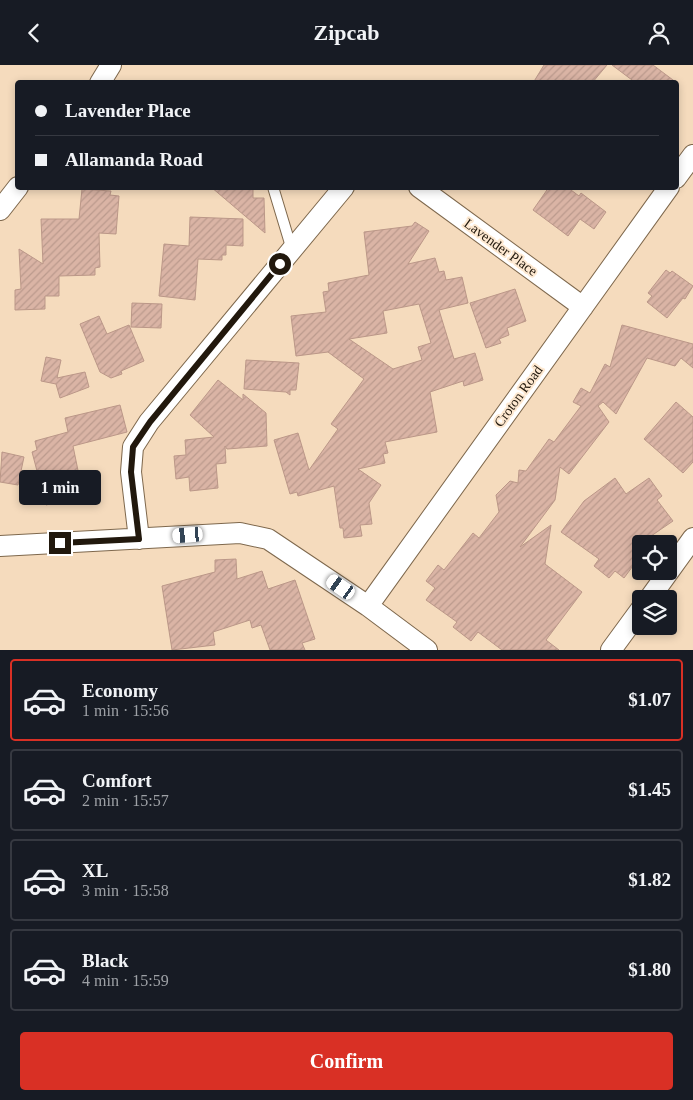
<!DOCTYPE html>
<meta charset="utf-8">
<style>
:root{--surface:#171b24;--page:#242831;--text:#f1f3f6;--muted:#9ea1a6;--line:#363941;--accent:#d93025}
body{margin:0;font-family:"Times New Roman",serif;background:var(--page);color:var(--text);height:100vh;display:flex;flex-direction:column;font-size:19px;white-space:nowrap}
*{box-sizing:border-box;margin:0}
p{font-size:16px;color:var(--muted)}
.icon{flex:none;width:28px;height:28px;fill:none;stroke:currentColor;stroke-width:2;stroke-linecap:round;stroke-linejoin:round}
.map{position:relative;height:585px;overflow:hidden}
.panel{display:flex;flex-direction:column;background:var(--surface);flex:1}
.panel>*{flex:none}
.hud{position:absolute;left:15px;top:15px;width:664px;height:110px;border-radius:5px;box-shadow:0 2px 8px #0003;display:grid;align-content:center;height:110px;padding:0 20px;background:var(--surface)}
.fabs{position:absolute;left:632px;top:470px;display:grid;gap:10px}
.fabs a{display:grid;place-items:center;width:45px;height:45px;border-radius:5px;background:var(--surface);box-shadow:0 2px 8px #0003;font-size:25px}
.end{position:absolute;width:22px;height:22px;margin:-11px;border:6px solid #21180d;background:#fff;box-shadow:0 0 0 2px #fff}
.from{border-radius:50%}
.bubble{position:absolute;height:35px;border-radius:5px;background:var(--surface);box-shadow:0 2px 8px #0003;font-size:16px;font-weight:700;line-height:35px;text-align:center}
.car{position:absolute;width:15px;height:30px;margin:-15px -8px;border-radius:6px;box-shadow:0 0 4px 1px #0007;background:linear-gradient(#fff 24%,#345 0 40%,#fff 0 76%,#345 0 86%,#fff 0)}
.hud b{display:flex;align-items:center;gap:18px;height:48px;font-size:19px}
.hud b+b{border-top:1px solid var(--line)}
.hud i{width:12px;height:12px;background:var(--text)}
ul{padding:9px 0 0;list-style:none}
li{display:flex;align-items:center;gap:15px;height:82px;margin:0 10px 8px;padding:0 10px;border:2px solid var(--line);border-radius:5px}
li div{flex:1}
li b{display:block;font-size:19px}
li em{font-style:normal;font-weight:700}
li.selected{border-color:var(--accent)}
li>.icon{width:45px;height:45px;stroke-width:1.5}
.action{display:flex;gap:10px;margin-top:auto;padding:10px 20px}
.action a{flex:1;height:58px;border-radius:5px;background:var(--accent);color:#fff;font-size:20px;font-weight:700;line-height:58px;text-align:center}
header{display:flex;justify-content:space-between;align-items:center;height:65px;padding:0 20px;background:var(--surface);font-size:22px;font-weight:700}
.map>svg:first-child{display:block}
.building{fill:url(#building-hatch);stroke:#bb9788;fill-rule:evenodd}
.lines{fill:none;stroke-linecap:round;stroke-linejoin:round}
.service-casing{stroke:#7e684d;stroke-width:12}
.minor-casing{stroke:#7e684d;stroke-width:22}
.service{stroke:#fff;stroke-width:10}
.minor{stroke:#fff;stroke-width:20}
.route{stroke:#21180d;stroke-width:6}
.labels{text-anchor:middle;stroke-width:4;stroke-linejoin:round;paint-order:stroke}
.street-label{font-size:14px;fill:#21180d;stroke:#fee9d1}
</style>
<header><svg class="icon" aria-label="back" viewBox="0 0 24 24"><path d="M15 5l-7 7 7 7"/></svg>Zipcab<svg class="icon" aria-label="person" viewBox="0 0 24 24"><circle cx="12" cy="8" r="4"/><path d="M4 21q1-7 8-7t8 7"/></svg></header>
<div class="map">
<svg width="693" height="585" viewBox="0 0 693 585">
<defs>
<pattern id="building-hatch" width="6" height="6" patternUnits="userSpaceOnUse" patternTransform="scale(1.25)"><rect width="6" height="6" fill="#dab4a5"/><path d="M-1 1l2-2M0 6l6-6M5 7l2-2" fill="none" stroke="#bb9a8d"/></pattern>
</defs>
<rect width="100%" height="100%" fill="#f5dbbd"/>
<!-- building -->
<path class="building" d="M544 0H607L592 18H533Z
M612 0H653L677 18H636Z
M211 122H253V133H264L265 168Z
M549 122H567L579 131 581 128 606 147 594 164 580 154 568 171 533 145Z
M82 124 111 126 110 130 119 131 116 169 99 168 100 202 95 203V210L59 211V231H45V244L15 245V225L21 224 19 184 43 199 41 154H79Z
M190 152 243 154V181L226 180V190H222V195L198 194 195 235 159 231 164 179 189 181Z
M415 157 429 166 408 199 435 193 439 207 444 206 446 215 462 212 468 238 439 245 454 294 475 288 483 315 464 321 463 316 430 327 437 367 385 377 388 388 383 389 385 398 358 404 381 420 369 438 372 459 360 460 362 471 344 473 343 463H340L334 421 298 431 297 427 290 429 274 375 298 368 309 405 338 364 331 359 364 314 328 287 296 291 291 251 326 247 323 227 329 226 328 218 369 210 364 167 412 161ZM419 239 431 278 418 282 422 295 393 304 349 274 387 268 383 246Z
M666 205 670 208 672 206 693 221 685 234 683 233 667 253 647 237 652 231 648 228Z
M515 224 526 256 507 263 509 270 499 274 501 278 486 283 470 238Z
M132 238 162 239 161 263 131 262Z
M99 251 107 269 129 260 144 296 121 306 122 309 111 313 100 307 80 259Z
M622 260 693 279V303L681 293 675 301 647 293 616 349 603 337 598 341 609 357 569 409 560 402 555 435 520 482 551 460 545 499 582 527 546 575 559 585H502L478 567 471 576 453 562 457 557 426 535 435 523 426 516 438 500 444 505 473 468 479 473 499 447 496 430 510 416 518 418 519 405 526 406 549 374 554 377 581 341 573 337 581 323 590 328 605 299 610 302Z
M46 292 61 295 57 313 85 307 89 322 60 333 56 319 41 316Z
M246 295 299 298 296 325H290V330L286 327 244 324Z
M218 315 243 335V329L266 348 267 381 227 384 225 381 226 398 216 399 218 423 190 426 189 412 176 414 174 391 186 390 185 375 214 372 190 350Z
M676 337 693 352V397L683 408 644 374Z
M120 340 127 367 73 381 83 430 46 440 32 387 37 385 35 376 68 367 65 353Z
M2 387 24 392 18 420 0 417Z
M615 413 626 429 649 413 662 431 657 435 673 456 632 484 641 490 624 513 615 506 609 513 594 501 599 494 561 467 584 436Z
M236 494 237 514 262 506 268 524 295 515 315 574 302 578 305 585H270L261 560 252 563 250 555 213 567 215 580 172 585 162 521 215 507V495Z"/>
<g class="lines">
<defs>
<path id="service" d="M273 122 292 185"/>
<path id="minor" d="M100 18 111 0
M676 113 693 90
M419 122 583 242
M0 145 18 122
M139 474 131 407 133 382 149 357 344 122
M0 481 240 468 268 474 368 541 427 585
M649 534 693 473
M368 541 669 122
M611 585 641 544"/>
</defs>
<!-- service casing -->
<use href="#service" class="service-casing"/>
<!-- minor casing -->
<use href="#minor" class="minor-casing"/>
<!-- service -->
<use href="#service" class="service"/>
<!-- minor -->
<use href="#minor" class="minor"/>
</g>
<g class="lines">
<!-- route -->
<path class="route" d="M60 478 139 474 131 407 133 382 150 357 280 199"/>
</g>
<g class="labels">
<!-- street labels -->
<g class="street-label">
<text transform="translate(501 182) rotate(36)" y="5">Lavender Place</text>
<text transform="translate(518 331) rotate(-54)" y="5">Croton Road</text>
</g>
</g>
</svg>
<div class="fabs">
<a><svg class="icon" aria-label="locate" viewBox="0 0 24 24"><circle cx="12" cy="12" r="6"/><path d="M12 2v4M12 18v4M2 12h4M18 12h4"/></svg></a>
<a><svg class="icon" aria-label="layers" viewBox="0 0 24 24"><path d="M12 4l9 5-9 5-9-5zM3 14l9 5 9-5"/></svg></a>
</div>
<i class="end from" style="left:280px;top:199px"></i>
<i class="end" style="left:60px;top:478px"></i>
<div class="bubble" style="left:19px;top:405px;width:82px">1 min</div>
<i class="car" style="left:188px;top:470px;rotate:266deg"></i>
<i class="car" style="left:341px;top:522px;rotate:305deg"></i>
<div class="hud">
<b><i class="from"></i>Lavender Place</b>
<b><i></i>Allamanda Road</b>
</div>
</div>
<section class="panel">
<ul>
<li class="selected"><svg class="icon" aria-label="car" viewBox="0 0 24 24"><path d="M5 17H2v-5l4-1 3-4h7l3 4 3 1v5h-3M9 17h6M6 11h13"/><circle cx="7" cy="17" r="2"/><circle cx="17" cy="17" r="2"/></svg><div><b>Economy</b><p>1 min · 15:56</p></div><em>$1.07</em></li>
<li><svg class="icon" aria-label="car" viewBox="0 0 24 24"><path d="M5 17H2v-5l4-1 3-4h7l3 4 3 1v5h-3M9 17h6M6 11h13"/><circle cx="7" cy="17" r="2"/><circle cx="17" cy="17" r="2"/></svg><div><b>Comfort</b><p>2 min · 15:57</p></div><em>$1.45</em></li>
<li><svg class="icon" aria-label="car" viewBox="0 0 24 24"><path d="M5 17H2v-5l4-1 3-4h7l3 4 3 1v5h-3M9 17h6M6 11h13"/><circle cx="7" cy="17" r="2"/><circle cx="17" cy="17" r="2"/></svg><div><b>XL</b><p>3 min · 15:58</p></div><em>$1.82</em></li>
<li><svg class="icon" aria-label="car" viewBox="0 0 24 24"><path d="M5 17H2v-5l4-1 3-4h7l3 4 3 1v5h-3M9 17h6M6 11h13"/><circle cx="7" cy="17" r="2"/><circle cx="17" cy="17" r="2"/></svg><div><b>Black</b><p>4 min · 15:59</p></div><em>$1.80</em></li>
</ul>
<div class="action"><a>Confirm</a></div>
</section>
